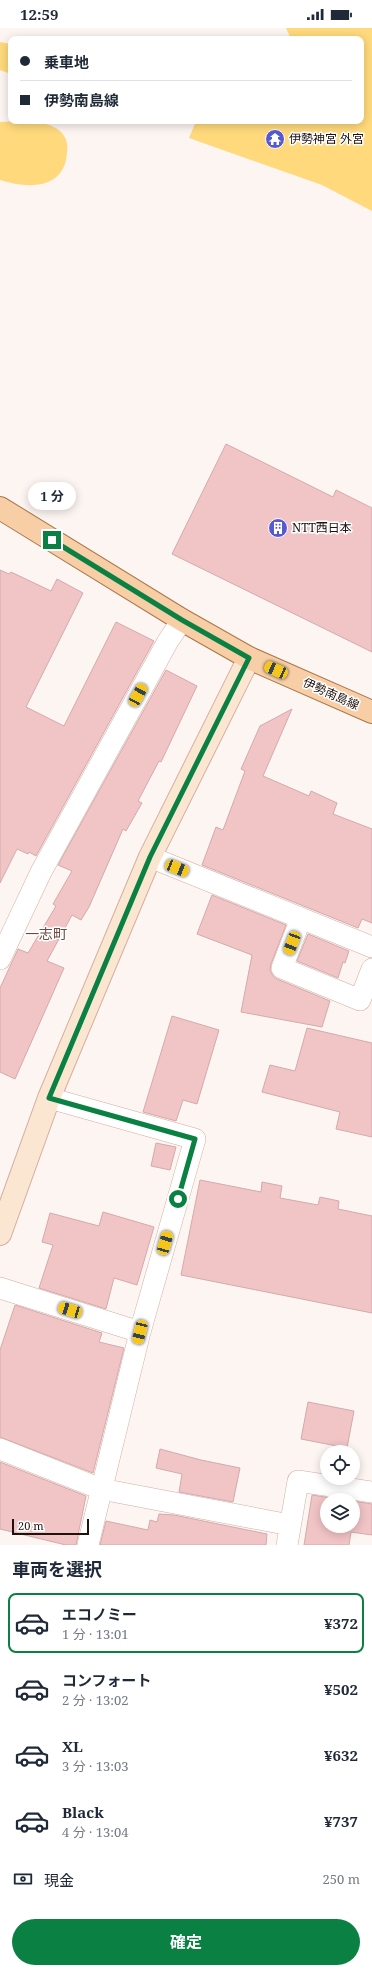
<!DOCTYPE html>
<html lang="ja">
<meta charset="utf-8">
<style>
:root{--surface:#fff;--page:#f6f6f7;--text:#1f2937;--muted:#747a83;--line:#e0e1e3;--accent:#0b8043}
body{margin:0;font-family:"Noto Serif","Noto Sans JP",serif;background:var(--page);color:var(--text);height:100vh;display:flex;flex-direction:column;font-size:15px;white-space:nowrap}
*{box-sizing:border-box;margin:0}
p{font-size:13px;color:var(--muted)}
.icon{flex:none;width:22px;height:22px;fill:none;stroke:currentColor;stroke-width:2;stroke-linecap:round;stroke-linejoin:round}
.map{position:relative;height:1517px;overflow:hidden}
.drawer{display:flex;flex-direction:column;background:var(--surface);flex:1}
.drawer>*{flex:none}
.banner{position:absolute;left:8px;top:8px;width:356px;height:88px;border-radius:8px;box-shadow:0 2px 10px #0003;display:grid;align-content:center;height:88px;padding:0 12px;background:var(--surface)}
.buttons{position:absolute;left:320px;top:1417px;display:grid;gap:8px}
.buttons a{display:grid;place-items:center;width:40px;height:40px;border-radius:50%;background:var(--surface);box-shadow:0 2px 10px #0003;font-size:20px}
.scale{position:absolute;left:12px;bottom:10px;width:77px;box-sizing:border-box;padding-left:4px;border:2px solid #20120e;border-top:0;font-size:11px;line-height:14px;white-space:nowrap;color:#20120e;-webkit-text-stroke:3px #fff;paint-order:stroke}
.end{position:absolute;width:18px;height:18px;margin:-9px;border:5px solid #0b8043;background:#fff;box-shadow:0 0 0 2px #fff}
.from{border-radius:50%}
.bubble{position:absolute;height:28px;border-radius:14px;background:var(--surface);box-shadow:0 2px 10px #0003;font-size:13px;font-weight:700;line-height:28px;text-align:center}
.car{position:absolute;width:12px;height:24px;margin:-12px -6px;border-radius:5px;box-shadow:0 0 3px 1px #0007;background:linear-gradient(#f5c518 24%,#345 0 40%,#f5c518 0 76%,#345 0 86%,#f5c518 0)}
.banner b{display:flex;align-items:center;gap:14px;height:38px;font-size:15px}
.banner b+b{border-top:1px solid var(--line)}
.banner i{width:10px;height:10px;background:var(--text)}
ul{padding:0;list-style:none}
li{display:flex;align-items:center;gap:12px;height:60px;margin:0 8px 6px;padding:0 4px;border:2px solid transparent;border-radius:8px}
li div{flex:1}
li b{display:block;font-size:15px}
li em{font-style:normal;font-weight:700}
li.selected{border-color:var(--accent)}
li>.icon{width:36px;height:36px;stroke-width:1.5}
h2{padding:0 12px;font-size:18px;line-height:48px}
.pay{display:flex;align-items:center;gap:10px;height:44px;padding:0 12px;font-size:15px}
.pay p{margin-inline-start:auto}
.cta{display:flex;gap:8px;margin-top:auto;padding:8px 12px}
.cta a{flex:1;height:46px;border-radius:24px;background:var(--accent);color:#fff;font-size:16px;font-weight:700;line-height:46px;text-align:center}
.status{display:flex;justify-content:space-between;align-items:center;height:28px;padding:0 20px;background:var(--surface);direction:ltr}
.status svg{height:11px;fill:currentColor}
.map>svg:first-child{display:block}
.green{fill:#ffd97c}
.building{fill:#f1c4c6;stroke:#d4aaac}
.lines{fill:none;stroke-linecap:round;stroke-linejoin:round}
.street-casing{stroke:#d5ada0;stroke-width:22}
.secondary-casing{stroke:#d5ada0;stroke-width:24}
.primary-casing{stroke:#a8774a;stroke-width:24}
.street{stroke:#fff;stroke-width:21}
.secondary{stroke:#fbe6d2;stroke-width:22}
.primary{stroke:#f7cea6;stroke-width:22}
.route{stroke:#0b8043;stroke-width:5}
.labels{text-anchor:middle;stroke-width:3;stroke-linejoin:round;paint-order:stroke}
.poi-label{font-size:12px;fill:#20120e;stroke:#fff;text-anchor:start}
.street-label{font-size:12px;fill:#20120e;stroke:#fff}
.quarter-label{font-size:14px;fill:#6c4a3f;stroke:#fff}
</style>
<div class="status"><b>12:59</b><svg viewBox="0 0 49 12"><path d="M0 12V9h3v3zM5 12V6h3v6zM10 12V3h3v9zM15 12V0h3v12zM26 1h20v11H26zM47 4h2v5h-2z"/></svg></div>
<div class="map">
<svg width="372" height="1517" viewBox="0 0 372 1517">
<rect width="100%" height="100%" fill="#fdf5f2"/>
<!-- green -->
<path class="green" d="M286 0H372V183L322 157 189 110 196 93H361V11H291Z
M0 14 11 16V46L0 42Z
M30 93C41 95 53 96 61 104 67 110 68 117 67 124 65 162 28 161 0 152V94Z"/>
<!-- building -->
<path class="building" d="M226 416 333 469 336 462 372 480V624L172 526Z
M0 542 9 546 11 544 51 563 57 551 83 565 26 679 64 698 116 594 154 613 36 828 29 824 28 826 17 821 0 855Z
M166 642 197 658 161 734 159 733 138 773 142 775 126 803 123 801 89 879 81 892 72 887 47 933 64 940 15 1051 0 1044V960L18 921 28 925 56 878 53 876 72 843 58 837Z
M292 681 263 748 309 768 311 763 337 775 333 786 372 801V895L362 891 358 900 202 837 216 799 223 802 245 743 241 741 260 698Z
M212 867 286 897 271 936 270 942 273 948 277 951 330 973 322 999 241 984 252 927 197 906Z
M308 906 349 923 345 935 343 934 338 950 297 933Z
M172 988 219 1002 197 1076 183 1072 176 1093 143 1084Z
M307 1000 372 1015V1109L336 1101 340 1084 262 1064 270 1037 295 1043Z
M156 1115 176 1119 170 1142 151 1138Z
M200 1152 261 1164 262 1154 282 1158 280 1170 318 1177 320 1169 339 1173 338 1181 372 1188V1285L181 1247Z
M103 1184 154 1199 137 1257 114 1250 106 1281 39 1260 53 1217 42 1214 50 1185 99 1198Z
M15 1277 102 1305 99 1314 124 1320 93 1445 0 1409V1322Z
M308 1374 354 1383 347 1420 301 1411Z
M160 1421 201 1432 240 1440 233 1474 179 1464 182 1446 156 1440Z
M0 1434 86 1468 76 1517H66L0 1501Z
M312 1467 344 1472H327V1498H353V1473L372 1476V1507L351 1504 349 1517H304Z
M159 1486 174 1487 267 1506 266 1517H100L106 1493 148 1502 150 1492 157 1494Z"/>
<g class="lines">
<defs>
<path id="street" d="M150 829 372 919
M301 890 282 940 360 972 372 941
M0 931 41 844 168 613 182 592
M49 1070 195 1111 140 1304 88 1517
M0 1260 140 1304
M0 1421 101 1461 290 1497
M287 1517 298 1453 372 1464"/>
<path id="secondary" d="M0 1206 49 1070 150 829 249 630"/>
<path id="primary" d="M0 480 182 592 249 630 372 684"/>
</defs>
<!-- street casing -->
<use href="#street" class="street-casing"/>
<!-- secondary casing -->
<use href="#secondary" class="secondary-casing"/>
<!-- primary casing -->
<use href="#primary" class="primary-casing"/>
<!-- street -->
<use href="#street" class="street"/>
<!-- secondary -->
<use href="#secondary" class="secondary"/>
<!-- primary -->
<use href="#primary" class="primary"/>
</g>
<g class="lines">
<!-- route -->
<path class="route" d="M52 512 182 592 249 630 150 829 49 1070 195 1111 178 1171"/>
</g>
<!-- icons -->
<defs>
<symbol id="temple-disc" viewBox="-11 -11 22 22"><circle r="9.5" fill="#5759d1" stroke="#fff"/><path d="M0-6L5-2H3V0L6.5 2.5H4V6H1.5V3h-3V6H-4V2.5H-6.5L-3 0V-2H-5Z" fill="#fff"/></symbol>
<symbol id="building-disc" viewBox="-11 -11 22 22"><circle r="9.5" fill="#5759d1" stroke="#fff"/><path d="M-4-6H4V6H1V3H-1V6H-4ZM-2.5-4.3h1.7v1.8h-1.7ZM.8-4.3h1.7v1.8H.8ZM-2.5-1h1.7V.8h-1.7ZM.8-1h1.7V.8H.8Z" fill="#fff"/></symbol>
</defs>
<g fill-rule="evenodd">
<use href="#temple-disc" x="264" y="100" width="22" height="22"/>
<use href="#building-disc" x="267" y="489" width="22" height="22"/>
</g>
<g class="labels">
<!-- poi labels -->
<g class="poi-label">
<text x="289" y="115">伊勢神宮 外宮</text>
<text x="292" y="504">NTT西日本</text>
</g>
<!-- street labels -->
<g class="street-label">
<text transform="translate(331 666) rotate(24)" y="4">伊勢南島線</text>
</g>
<!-- quarter labels -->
<g class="quarter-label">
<text x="46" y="911">一志町</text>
</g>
</g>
</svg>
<div class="buttons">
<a><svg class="icon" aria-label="locate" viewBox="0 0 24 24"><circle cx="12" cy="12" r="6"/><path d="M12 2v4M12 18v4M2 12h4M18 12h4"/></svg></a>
<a><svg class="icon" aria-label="layers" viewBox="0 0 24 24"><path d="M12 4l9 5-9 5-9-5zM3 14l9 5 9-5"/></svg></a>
</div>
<div class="scale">20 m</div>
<i class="end from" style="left:178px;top:1171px"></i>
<i class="end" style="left:52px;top:512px"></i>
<div class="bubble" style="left:28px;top:454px;width:48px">1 分</div>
<i class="car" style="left:276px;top:642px;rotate:294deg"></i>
<i class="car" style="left:138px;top:667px;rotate:29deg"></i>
<i class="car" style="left:177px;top:840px;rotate:112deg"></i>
<i class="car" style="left:292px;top:915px;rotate:201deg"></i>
<i class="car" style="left:165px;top:1215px;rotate:16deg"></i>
<i class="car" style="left:70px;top:1282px;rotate:287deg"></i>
<i class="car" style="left:140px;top:1304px;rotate:194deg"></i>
<div class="banner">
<b><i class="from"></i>乗車地</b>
<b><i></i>伊勢南島線</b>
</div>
</div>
<section class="drawer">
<h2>車両を選択</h2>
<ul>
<li class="selected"><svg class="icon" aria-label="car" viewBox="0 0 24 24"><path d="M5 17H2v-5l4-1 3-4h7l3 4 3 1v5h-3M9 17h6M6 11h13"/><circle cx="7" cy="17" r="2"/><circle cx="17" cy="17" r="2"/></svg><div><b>エコノミー</b><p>1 分 · 13:01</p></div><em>¥372</em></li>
<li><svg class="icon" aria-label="car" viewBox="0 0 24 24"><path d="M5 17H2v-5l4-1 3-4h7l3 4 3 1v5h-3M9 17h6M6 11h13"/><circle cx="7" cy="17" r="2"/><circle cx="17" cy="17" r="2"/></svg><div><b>コンフォート</b><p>2 分 · 13:02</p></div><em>¥502</em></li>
<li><svg class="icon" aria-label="car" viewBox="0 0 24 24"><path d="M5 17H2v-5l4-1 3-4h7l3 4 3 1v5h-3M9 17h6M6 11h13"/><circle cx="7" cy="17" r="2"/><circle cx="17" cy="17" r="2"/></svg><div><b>XL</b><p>3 分 · 13:03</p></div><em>¥632</em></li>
<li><svg class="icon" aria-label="car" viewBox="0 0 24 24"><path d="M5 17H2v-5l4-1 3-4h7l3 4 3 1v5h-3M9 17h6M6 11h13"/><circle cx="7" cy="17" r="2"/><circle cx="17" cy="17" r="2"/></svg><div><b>Black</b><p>4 分 · 13:04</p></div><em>¥737</em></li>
</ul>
<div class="pay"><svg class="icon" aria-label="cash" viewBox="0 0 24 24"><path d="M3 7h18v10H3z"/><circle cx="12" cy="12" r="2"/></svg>現金<p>250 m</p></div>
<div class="cta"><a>確定</a></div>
</section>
